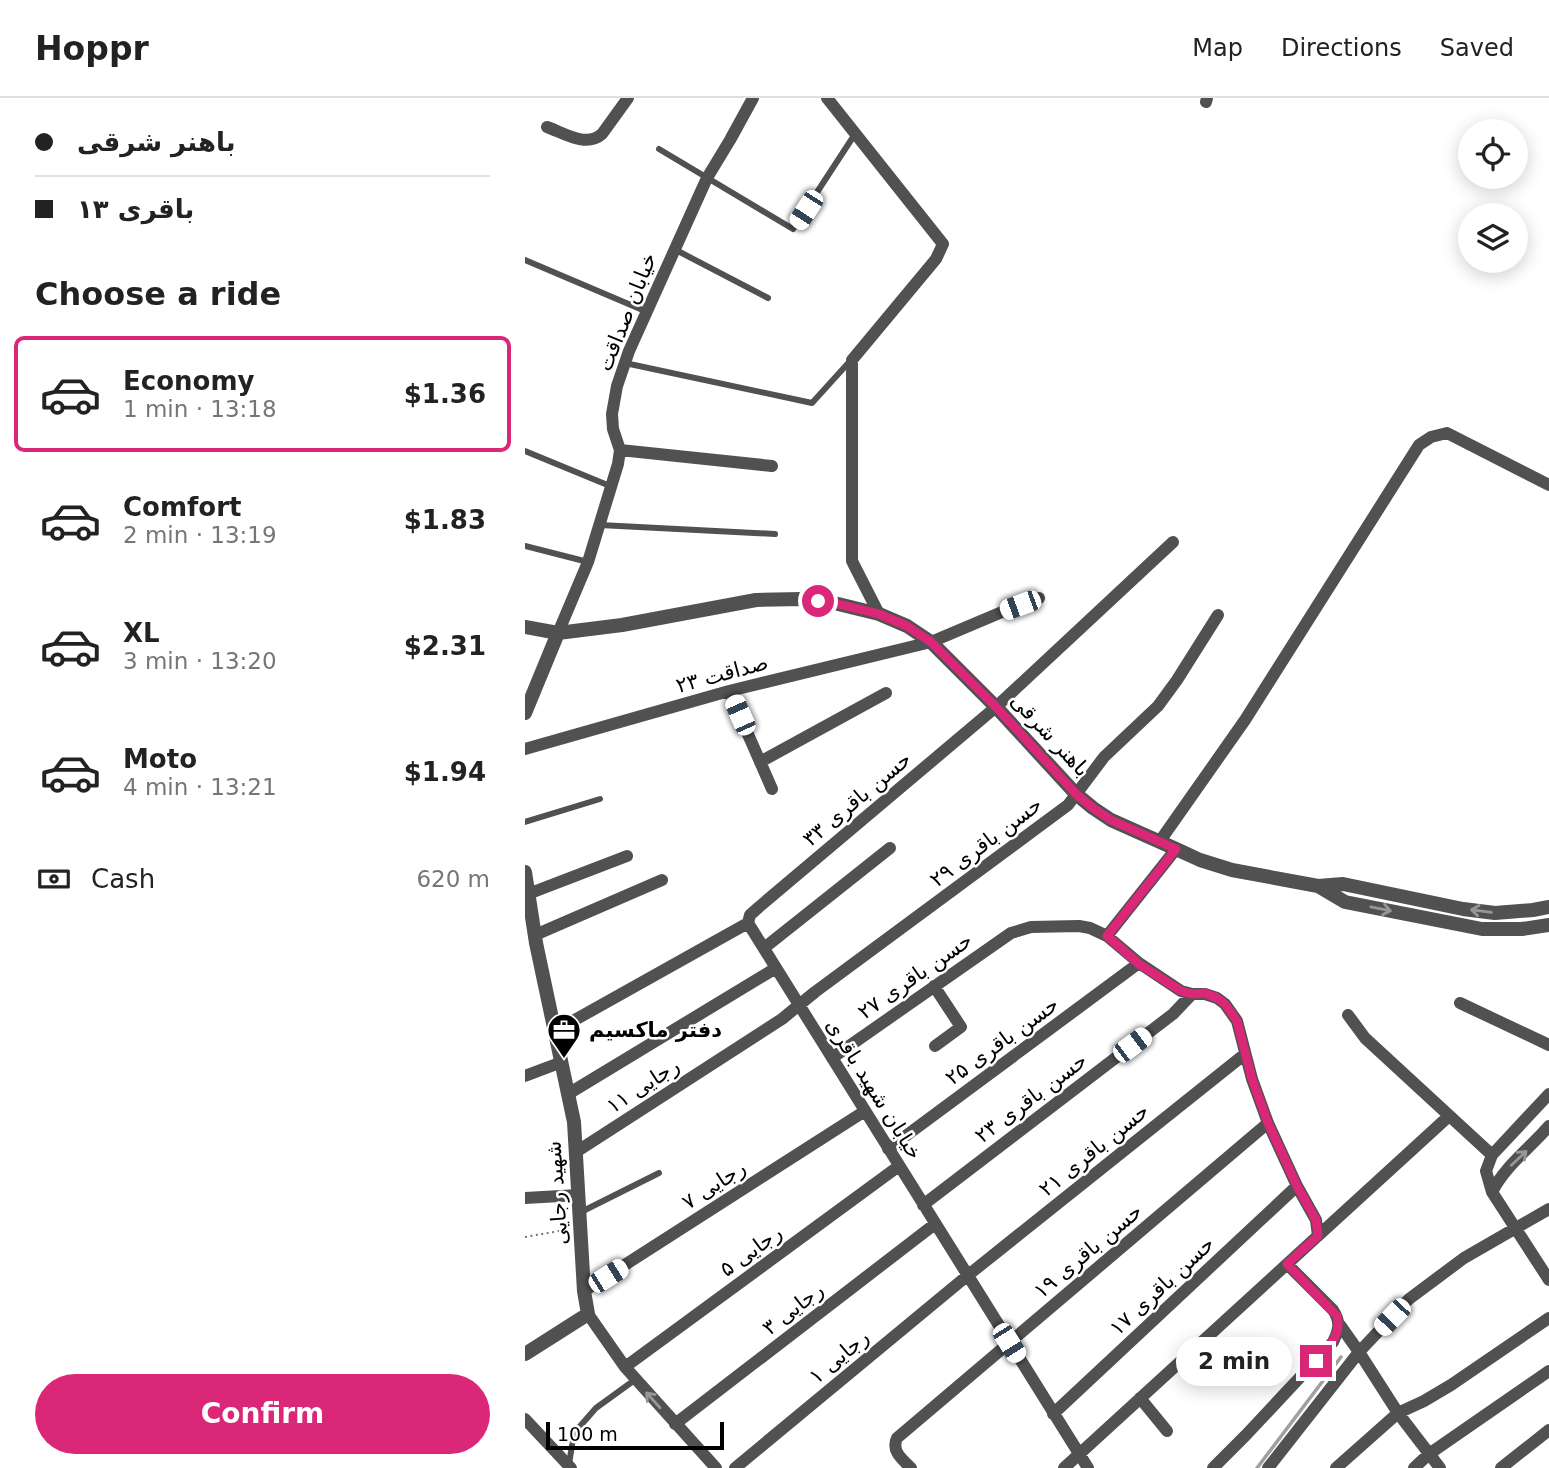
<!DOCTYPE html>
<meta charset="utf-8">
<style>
:root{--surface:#fff;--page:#f2f2f2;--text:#222;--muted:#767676;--line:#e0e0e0;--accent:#db2777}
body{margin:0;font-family:"DejaVu Sans",Cairo,sans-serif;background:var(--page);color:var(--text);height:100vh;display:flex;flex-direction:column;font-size:26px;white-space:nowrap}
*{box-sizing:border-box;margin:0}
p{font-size:23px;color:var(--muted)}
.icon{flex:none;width:38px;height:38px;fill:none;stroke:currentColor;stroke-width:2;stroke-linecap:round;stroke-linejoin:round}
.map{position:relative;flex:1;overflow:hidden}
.sheet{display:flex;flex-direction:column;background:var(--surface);width:525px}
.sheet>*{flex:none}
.hud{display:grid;align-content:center;height:154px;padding:0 35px;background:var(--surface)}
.buttons{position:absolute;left:933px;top:21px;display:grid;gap:14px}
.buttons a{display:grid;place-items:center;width:70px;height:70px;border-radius:50%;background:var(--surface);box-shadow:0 4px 18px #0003;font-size:35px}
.scale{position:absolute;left:21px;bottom:18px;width:178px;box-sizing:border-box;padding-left:7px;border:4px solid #000;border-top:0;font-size:19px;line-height:24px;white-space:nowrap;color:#000;-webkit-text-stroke:5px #fff;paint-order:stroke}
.end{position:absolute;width:32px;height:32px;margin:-16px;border:9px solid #db2777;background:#fff;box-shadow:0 0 0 4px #fff}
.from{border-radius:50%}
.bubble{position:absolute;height:49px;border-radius:24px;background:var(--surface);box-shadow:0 4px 18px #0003;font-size:23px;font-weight:800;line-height:49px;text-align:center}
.car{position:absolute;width:21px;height:42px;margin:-21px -10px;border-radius:9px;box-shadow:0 0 5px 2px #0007;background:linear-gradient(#fff 24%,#345 0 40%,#fff 0 76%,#345 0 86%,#fff 0)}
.hud b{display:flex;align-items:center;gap:24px;height:66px;font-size:26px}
.hud b+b{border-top:2px solid var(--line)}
.hud i{width:18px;height:18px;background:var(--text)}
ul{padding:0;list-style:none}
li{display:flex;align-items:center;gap:21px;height:116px;margin:0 14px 10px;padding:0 21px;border:4px solid transparent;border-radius:10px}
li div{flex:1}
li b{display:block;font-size:26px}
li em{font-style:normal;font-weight:800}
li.current{border-color:var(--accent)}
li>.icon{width:63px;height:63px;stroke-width:1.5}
h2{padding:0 35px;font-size:32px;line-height:84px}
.pay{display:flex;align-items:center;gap:18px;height:77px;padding:0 35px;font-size:26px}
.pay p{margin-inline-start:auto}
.button{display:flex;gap:14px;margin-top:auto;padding:14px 35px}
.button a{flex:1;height:80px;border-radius:42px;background:var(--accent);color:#fff;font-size:28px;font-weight:800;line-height:80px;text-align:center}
header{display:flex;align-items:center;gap:42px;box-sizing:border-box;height:98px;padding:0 35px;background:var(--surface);border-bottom:2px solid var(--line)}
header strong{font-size:33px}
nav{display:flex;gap:38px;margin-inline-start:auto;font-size:24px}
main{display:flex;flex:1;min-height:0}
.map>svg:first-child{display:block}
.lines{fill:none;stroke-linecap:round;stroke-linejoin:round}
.stream{stroke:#9f9f9f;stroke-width:3.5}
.path{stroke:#737373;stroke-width:2;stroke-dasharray:2 3.5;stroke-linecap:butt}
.service{stroke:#515151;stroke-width:6}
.minor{stroke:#515151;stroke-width:12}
.tertiary{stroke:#515151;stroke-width:14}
.oneway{stroke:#979797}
.route{stroke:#db2777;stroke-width:9}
.labels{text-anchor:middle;stroke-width:5;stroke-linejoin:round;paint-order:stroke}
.street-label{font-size:21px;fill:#000;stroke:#fff}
.poi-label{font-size:21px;font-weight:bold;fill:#000;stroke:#fff;text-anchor:start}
</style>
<header>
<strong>Hoppr</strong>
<nav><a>Map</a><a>Directions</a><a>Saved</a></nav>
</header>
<main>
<section class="sheet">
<div class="hud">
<b><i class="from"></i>باهنر شرقی</b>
<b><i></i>باقری ۱۳</b>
</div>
<h2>Choose a ride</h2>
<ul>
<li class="current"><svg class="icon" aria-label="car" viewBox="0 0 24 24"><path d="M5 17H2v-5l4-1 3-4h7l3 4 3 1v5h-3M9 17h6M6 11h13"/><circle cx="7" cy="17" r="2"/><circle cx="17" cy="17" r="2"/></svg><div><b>Economy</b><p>1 min · 13:18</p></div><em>$1.36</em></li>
<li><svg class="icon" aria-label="car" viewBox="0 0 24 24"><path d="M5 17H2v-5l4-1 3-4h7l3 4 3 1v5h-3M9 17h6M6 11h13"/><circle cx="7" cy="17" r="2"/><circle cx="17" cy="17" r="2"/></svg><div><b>Comfort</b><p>2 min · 13:19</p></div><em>$1.83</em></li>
<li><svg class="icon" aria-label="car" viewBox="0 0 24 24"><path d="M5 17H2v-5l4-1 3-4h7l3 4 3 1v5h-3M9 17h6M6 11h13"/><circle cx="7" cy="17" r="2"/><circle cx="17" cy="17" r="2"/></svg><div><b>XL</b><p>3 min · 13:20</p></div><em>$2.31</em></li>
<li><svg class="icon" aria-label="car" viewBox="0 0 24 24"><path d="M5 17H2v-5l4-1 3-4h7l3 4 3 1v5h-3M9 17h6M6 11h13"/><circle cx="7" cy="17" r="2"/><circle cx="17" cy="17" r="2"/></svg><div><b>Moto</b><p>4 min · 13:21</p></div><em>$1.94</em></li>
</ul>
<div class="pay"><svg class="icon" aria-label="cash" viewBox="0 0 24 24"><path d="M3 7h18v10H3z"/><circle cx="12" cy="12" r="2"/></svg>Cash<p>620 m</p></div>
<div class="button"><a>Confirm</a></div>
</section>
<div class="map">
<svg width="1024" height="1370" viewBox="0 0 1024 1370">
<rect width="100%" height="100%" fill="#fff"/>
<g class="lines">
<!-- stream -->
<path class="stream" d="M732 1370 816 1259"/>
<!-- path -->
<path class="path" d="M0 1139 40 1132"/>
<!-- service -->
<path class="service" d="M134 51 268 131 330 36
M149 151 243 200
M0 162 120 213
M100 265 287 305 326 262
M0 353 85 388
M75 427 250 436
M0 448 63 464
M0 724 75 701
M56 1114 134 1075
M44 1366 49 1335 71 1310 111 1281"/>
<!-- minor -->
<path class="minor" d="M302 0 418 146 411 161 327 262V463L354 516
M681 4 682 0
M22 29C39 35 61 50 77 36L103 0
M95 352 247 368
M33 535 63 464 93 366 95 352 88 331 87 316 92 288 104 253 182 80 205 42 228 0
M204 593 247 691
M0 651 204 593 406 544 477 514 514 500
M235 664 361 595
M635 743 720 622 894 347 906 339 922 335 1024 387
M3 796 102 758
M223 825 563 1370
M223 825 225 817 234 809 471 609 648 444
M10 837 137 782
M582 838 651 751
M239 850 365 750
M409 888 436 929 410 948
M935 905 1024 947
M823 917 840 940 967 1057
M30 933 223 825
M307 960 486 835 506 829 554 828 565 830 582 838 614 865 656 893 667 896H680L692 900 700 906 712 923 727 981 743 1025 772 1088 791 1122 793 1138
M0 978 37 964
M43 996 251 870
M1024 996 967 1057 961 1073 967 1094 1024 1182
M363 1051 614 865
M51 1054 257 921 290 894 543 707 579 659 633 608 652 582 693 517
M967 1094C980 1068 1005 1050 1024 1028
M0 1100 53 1097
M398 1107 648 916 667 896
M59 1193 340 1013
M63 1216 100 1269 191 1370
M815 1227 834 1254 873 1315 915 1370
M674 1246 705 1279
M100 1269 374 1068
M615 1300 642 1333
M528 1316 772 1088
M0 1321 46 1370
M150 1326 410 1126
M210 1370 442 1178 720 956
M386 1370C377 1361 366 1353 372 1340L743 1025
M539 1370 924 1018
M688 1370 721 1337 808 1244C814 1232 816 1224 808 1212L762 1166
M743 1370 834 1254 884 1201 939 1160 1024 1111
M811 1370 873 1315 899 1303 926 1287 1024 1220
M889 1370 904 1356 1024 1273
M976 1370 1024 1332"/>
<!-- tertiary -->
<path class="tertiary" d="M0 529 33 535 97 527 231 502 277 501 309 505 354 516 382 528 406 544 471 609 551 696 568 710 586 722 651 751 675 762 707 772 793 788 818 786 938 811 970 815 1008 812 1024 809
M0 615 33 535
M0 774 11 845 49 1024 59 1193 63 1216 0 1256
M793 788 820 804 957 831H997L1024 827"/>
</g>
<!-- one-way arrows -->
<defs><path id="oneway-shaft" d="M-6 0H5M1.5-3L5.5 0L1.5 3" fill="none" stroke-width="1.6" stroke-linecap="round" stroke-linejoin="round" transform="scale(1.75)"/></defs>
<g class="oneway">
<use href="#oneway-shaft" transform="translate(856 811) rotate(11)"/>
<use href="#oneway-shaft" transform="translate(956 813) rotate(-172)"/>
<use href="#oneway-shaft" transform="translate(994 1060) rotate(-43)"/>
<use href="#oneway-shaft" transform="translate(128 1302) rotate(-132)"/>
</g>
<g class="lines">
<!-- route -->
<path class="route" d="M293 503 309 505 354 516 382 528 406 544 471 609 551 696 568 710 586 722 651 751 582 838 614 866 656 893 667 896 680 895 692 900 700 906 712 923 727 981 743 1025 772 1088 791 1122 793 1138 762 1166 812 1218C817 1238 803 1249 791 1263"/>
</g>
<!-- icons -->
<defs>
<symbol id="office-pin" viewBox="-11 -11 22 30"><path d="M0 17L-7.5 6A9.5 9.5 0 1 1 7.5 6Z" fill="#000" stroke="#fff"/><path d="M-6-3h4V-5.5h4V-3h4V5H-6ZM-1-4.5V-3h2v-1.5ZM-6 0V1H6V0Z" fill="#fff"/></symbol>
</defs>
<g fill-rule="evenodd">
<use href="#office-pin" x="20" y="913" width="38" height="52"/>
</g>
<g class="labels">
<!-- street labels -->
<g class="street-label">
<text transform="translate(102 214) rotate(-68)" y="7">خیابان صداقت</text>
<text transform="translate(197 576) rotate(-15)" y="7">صداقت ۲۳</text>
<text transform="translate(525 637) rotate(47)" y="7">باهنر شرقی</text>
<text transform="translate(332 701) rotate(-40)" y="7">حسن باقری ۳۳</text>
<text transform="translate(461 744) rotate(-37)" y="7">حسن باقری ۲۹</text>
<text transform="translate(390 878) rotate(-35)" y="7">حسن باقری ۲۷</text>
<text transform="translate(477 943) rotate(-36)" y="7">حسن باقری ۲۵</text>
<text transform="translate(118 988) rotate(-33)" y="7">رجایی ۱۱</text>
<text transform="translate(349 991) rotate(58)" y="7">خیابان شهید باقری</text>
<text transform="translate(506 1000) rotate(-37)" y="7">حسن باقری ۲۳</text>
<text transform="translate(569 1052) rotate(-39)" y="7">حسن باقری ۲۱</text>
<text transform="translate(189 1087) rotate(-33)" y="7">رجایی ۷</text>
<text transform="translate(32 1095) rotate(-94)" y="7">شهید رجایی</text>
<text transform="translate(226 1153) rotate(-36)" y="7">رجایی ۵</text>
<text transform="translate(563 1153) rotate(-40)" y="7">حسن باقری ۱۹</text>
<text transform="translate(637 1188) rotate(-43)" y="7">حسن باقری ۱۷</text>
<text transform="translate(268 1211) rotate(-38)" y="7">رجایی ۳</text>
<text transform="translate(314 1259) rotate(-40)" y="7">رجایی ۱</text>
</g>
<!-- poi labels -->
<g class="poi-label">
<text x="64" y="939">دفتر ماکسیم</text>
</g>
</g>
</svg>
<div class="buttons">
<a><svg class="icon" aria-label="locate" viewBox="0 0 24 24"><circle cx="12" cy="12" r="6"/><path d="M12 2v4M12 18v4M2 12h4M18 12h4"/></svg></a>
<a><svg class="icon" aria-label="layers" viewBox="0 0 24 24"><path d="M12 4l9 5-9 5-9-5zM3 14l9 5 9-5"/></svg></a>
</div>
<div class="scale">100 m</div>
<i class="end from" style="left:293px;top:503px"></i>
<i class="end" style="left:791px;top:1263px"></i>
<div class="bubble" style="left:651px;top:1239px;width:116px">2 min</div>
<i class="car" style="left:281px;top:112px;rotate:213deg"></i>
<i class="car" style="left:495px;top:507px;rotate:250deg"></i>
<i class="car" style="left:215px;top:617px;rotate:336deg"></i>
<i class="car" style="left:607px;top:947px;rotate:53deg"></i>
<i class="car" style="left:83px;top:1178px;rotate:58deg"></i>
<i class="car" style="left:867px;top:1219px;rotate:224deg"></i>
<i class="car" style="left:484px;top:1245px;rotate:148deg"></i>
</div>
</main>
